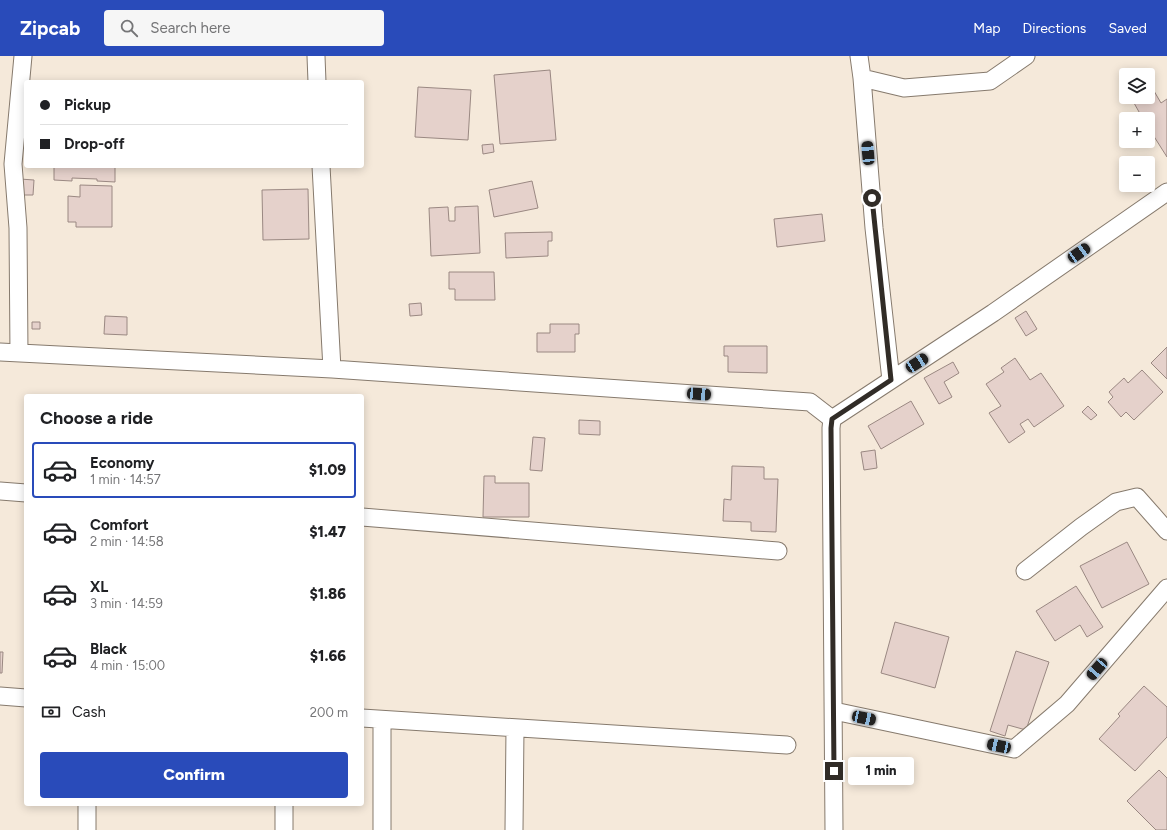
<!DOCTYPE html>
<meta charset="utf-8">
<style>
:root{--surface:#fff;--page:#f6f6f6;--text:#202124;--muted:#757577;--line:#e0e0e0;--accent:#294bba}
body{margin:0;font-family:Figtree,sans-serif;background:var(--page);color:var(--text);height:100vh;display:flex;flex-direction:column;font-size:15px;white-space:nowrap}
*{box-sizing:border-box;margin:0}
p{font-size:13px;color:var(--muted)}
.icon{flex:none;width:22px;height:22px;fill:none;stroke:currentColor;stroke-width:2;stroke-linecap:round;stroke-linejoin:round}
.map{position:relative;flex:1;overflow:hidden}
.drawer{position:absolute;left:24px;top:338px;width:340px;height:412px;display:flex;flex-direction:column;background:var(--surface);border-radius:4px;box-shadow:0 2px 10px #0003}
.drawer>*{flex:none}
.top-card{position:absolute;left:24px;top:24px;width:340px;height:88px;border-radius:4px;box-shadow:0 2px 10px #0003;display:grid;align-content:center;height:88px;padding:0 16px;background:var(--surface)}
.tools{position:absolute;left:1119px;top:12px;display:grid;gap:8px}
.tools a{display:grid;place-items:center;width:36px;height:36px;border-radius:4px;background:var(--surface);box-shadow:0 2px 10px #0003;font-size:20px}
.end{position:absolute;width:18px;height:18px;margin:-9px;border:5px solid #312c27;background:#fff;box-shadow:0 0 0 2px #fff}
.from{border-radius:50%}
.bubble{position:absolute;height:28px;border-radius:4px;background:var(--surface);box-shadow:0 2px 10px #0003;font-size:13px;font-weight:800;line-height:28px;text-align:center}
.car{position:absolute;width:12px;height:24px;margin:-12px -6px;border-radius:5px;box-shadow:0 0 3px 1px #0007;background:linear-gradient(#222 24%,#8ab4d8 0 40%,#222 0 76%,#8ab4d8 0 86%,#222 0)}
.top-card b{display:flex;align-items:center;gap:14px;height:38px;font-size:15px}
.top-card b+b{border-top:1px solid var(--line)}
.top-card i{width:10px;height:10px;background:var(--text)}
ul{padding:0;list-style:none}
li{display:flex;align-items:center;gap:12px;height:56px;margin:0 8px 6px;padding:0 8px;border:2px solid transparent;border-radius:4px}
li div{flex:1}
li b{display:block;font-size:15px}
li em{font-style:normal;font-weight:800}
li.active{border-color:var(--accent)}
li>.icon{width:36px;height:36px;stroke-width:1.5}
h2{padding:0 16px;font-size:18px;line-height:48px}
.pay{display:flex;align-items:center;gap:10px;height:44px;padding:0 16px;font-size:15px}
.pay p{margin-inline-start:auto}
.button{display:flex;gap:8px;margin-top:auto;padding:8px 16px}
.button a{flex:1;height:46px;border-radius:4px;background:var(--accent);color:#fff;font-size:16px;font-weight:800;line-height:46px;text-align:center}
header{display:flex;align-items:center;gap:24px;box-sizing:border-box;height:56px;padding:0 20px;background:var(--accent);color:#fff}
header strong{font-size:19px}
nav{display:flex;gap:22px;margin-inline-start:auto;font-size:14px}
.search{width:280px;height:36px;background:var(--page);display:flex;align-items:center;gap:10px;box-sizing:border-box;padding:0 14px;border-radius:4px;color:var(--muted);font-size:15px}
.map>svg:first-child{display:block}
.building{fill:#e5d1cb;stroke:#9a8882}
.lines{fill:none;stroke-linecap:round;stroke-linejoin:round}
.street-casing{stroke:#867a6d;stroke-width:19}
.street{stroke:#fff;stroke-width:17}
.route{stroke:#312c27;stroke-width:5}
</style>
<header>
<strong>Zipcab</strong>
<div class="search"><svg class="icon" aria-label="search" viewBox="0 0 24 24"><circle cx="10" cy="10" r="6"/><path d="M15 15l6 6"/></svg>Search here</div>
<nav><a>Map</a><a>Directions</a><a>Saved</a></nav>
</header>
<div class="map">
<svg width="1167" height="774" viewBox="0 0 1167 774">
<rect width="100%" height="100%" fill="#f5e9da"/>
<!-- building -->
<path class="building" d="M550 14 556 84 500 88 494 19Z
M418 31 471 34 468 84 415 81Z
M1154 35 1161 47 1167 43V101L1148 71V63H1143L1134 47 1144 41H1148V39Z
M493 88 494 96 483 98 482 89Z
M54 110H115V126L97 125V123L72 122V125L54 124Z
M20 123 34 124 33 139H19Z
M532 125 538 152 494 161 489 134Z
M80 129 112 130V171H76V166H68V140L80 141Z
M308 133 309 183 263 184 262 134Z
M478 150 480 197 431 200 429 152 448 151 449 165H455V151Z
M822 158 825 185 777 191 774 163Z
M552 176V185H548V200L506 202 505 177Z
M449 216H494L495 244H455V233H449Z
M421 247 422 259 410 260 409 248Z
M1026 255 1037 273 1026 280 1015 262Z
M105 260 127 261V279L104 278Z
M32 266H40V273H32Z
M550 268H579V278H575V296H537V277H550Z
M724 290H767V317L728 316V300H724Z
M1167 291V323L1151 307Z
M1015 302 1030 324 1041 317 1064 350 1034 371 1028 363 1020 368 1025 376 1009 387 989 357 1001 350 986 328 1004 316 1001 312Z
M953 306 959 317 944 326 952 341 939 348 924 322Z
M1142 314 1163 336 1134 364 1126 356 1121 361 1108 346 1113 341 1109 336 1124 322 1128 327Z
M911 345 924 368 881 393 868 370Z
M1088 350 1097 359 1091 364 1082 356Z
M579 364 600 365V379L579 378Z
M533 381 545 382 542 415 530 414Z
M875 394 877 412 864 414 861 396Z
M732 410 764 411V423H778L776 476 751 475V466L723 465 724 443 731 444Z
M484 420H495V427H529V461H483Z
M1127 486 1149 528 1102 552 1080 510Z
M1076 530 1103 571 1087 581 1080 569 1055 585 1036 555Z
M895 566 949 581 935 632 881 617Z
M1016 595 1049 606 1026 674 1008 669 1005 680 990 675Z
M0 596H3L2 617H0Z
M1144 630 1167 651V681L1135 715 1099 683 1120 660 1118 658Z
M1159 714 1167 722V774H1156L1127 745Z
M121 748H214V749H121Z"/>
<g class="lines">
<defs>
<path id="street" d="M316 0 317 26
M859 0 862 22 874 172 891 324
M862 22 904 32 990 25 1026 0
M321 110 332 313
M0 296 332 313 810 346 832 363 831 372 834 774
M19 297 18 172 13 108 23 0
M832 363 993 257 1167 136
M0 435 26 437
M362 461 778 495
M1025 515 1081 471 1116 446 1137 441 1167 475
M0 640 26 642
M834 655 1014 693 1067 648 1167 532
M362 662 787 689
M87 774V748
M284 774V748
M382 774V664
M514 774 515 672"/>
</defs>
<!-- street casing -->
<use href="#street" class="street-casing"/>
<!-- street -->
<use href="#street" class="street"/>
</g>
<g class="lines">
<!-- route -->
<path class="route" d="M834 715 831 372 832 363 891 324 872 142"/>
</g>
</svg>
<div class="tools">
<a><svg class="icon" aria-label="layers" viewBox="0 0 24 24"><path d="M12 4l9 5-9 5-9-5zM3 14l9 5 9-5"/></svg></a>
<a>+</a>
<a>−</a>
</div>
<i class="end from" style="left:872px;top:142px"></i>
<i class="end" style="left:834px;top:715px"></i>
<div class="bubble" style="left:848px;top:701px;width:66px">1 min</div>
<i class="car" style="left:868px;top:97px;rotate:355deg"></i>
<i class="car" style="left:1079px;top:197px;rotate:55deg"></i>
<i class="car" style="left:917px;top:307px;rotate:57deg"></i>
<i class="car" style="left:699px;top:338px;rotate:94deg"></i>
<i class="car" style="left:1097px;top:613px;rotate:221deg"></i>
<i class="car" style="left:864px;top:662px;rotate:102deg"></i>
<i class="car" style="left:999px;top:690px;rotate:282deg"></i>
<div class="top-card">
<b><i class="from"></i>Pickup</b>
<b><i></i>Drop-off</b>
</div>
<section class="drawer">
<h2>Choose a ride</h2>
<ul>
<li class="active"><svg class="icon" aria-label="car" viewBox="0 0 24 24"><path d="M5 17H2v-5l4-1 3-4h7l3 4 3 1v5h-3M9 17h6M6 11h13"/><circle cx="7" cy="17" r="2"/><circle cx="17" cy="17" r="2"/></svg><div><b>Economy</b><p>1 min · 14:57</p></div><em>$1.09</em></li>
<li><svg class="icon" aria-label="car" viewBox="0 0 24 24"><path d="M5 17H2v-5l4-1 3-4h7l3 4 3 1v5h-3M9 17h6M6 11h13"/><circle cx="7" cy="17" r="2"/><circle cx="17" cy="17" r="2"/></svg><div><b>Comfort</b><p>2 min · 14:58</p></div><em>$1.47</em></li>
<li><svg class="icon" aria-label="car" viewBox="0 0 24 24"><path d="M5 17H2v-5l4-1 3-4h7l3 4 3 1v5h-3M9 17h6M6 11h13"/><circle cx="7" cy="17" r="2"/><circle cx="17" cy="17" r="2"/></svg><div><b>XL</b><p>3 min · 14:59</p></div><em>$1.86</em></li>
<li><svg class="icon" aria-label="car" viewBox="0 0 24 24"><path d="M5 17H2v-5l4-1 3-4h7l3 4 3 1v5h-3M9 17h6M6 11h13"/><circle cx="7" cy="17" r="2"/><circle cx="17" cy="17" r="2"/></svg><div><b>Black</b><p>4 min · 15:00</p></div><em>$1.66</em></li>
</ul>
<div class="pay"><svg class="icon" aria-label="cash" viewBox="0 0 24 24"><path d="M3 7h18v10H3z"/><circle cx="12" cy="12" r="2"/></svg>Cash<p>200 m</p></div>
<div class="button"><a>Confirm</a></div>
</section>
</div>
